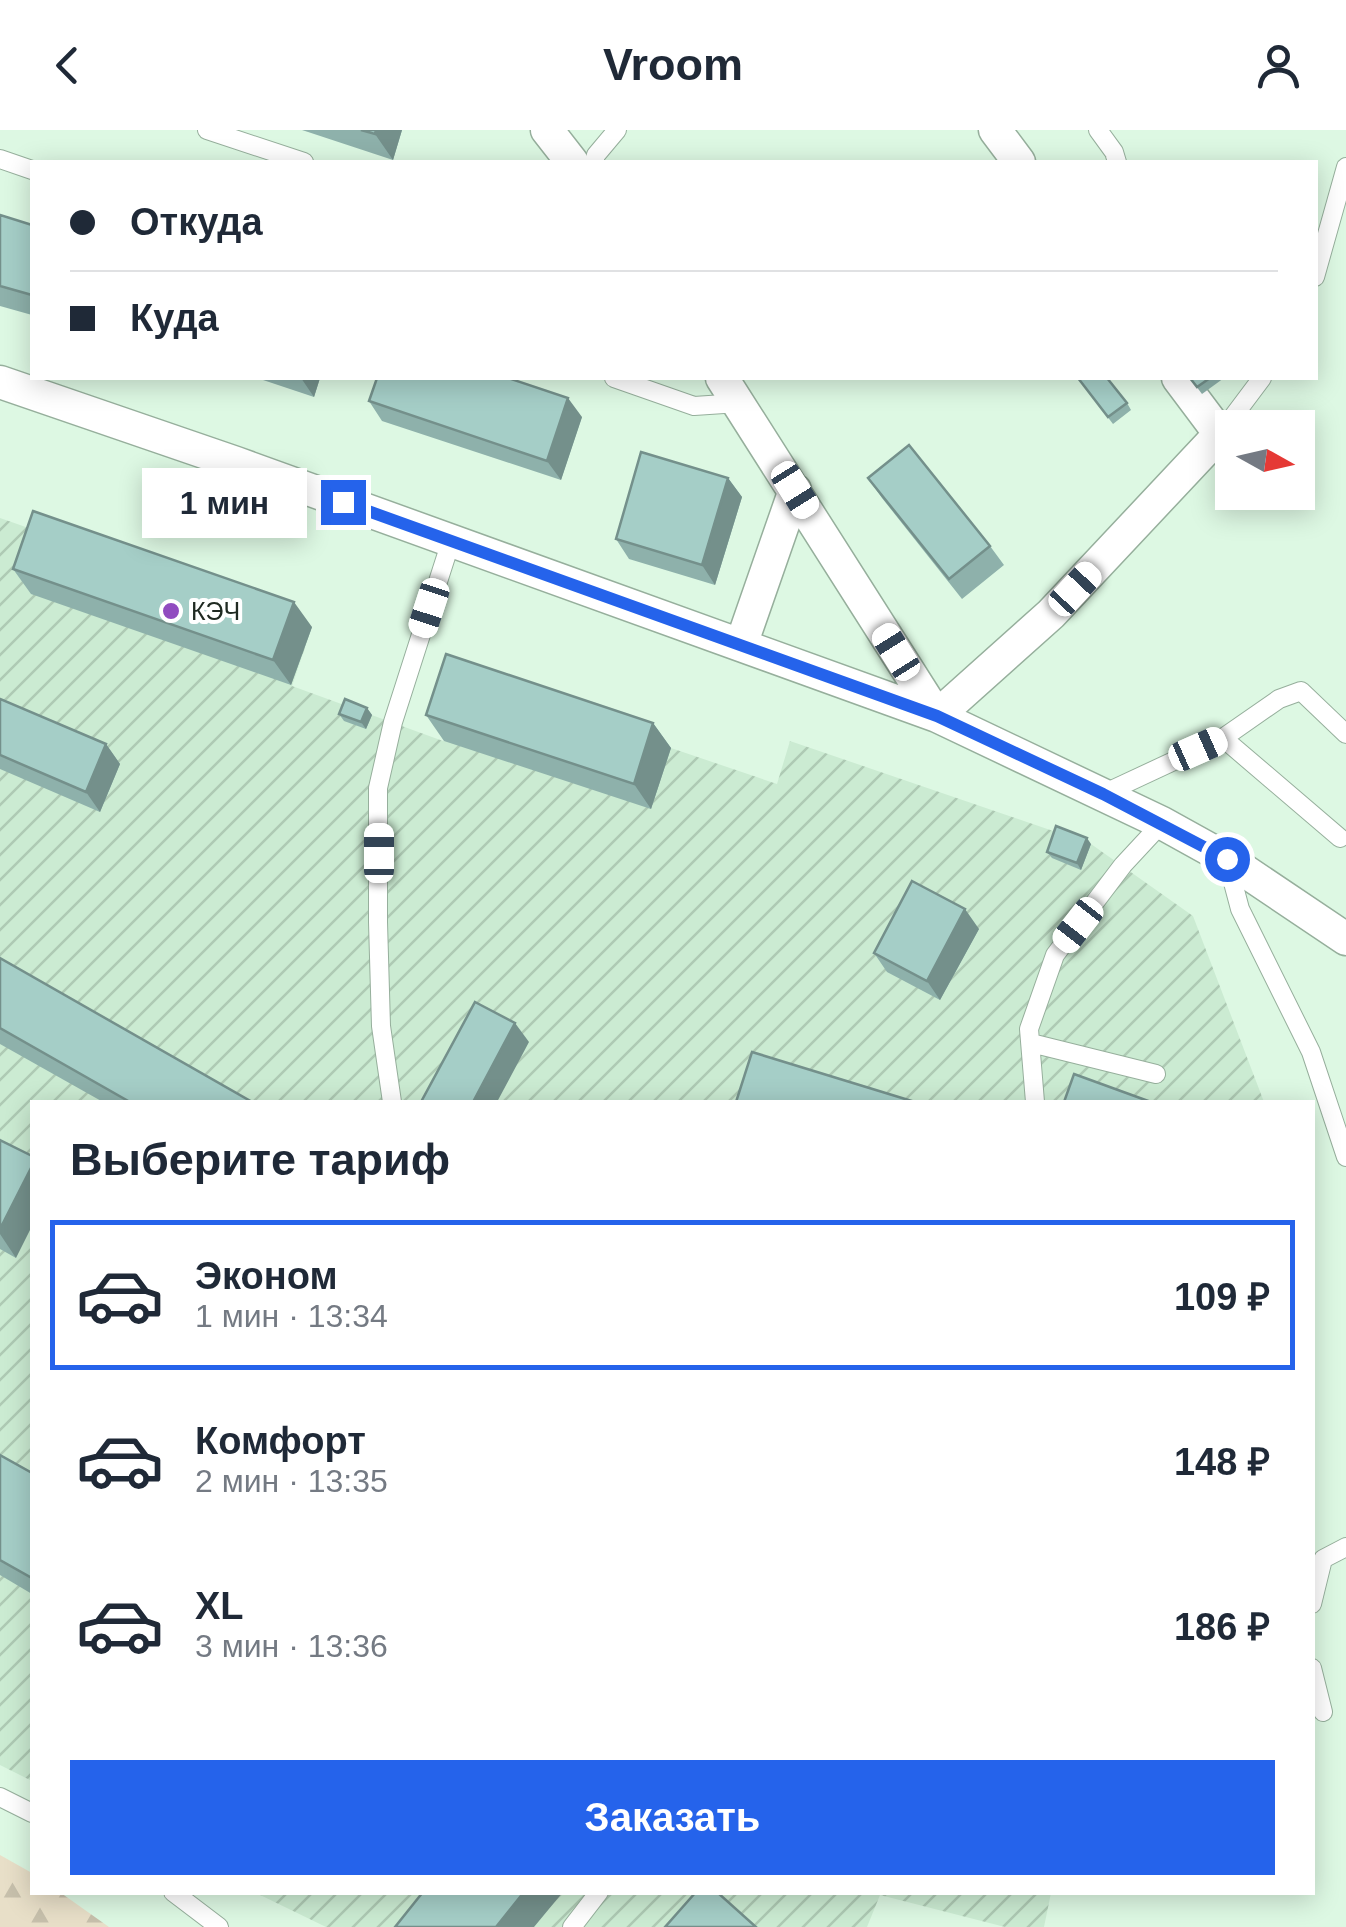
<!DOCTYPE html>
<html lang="ru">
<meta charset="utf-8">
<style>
:root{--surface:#fff;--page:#f2f2f3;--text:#1f2937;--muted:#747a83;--line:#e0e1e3;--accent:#2563eb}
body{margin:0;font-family:Arial,sans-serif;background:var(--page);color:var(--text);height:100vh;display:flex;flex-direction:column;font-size:38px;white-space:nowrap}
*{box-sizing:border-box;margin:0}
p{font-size:32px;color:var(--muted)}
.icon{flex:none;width:55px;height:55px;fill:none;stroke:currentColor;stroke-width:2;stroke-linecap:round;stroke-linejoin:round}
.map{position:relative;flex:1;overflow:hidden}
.details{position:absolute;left:30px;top:970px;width:1285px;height:795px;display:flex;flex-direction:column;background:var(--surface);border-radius:0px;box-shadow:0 5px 25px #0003}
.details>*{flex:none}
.hud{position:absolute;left:30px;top:30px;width:1288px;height:220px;border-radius:0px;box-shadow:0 5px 25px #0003;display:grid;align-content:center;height:220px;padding:0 40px;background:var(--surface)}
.needle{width:65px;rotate:98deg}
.tools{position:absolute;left:1215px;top:280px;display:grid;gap:20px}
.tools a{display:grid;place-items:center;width:100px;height:100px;border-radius:0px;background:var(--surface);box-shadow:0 5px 25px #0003;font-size:50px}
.end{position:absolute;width:45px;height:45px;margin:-22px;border:12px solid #2563eb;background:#fff;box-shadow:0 0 0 5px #fff}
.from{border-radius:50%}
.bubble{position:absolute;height:70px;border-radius:0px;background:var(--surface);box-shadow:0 5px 25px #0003;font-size:32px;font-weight:700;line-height:70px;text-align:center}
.car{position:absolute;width:30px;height:60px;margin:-30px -15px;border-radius:12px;box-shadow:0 0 8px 2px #0007;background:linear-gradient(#fff 24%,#345 0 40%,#fff 0 76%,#345 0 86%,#fff 0)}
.hud b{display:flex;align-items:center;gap:35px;height:95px;font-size:38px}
.hud b+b{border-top:2px solid var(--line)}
.hud i{width:25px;height:25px;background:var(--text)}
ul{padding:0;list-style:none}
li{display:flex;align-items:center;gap:30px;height:150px;margin:0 20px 15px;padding:0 20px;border:5px solid transparent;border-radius:0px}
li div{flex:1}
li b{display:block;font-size:38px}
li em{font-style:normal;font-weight:700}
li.selected{border-color:var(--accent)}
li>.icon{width:90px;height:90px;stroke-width:1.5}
h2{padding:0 40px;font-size:45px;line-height:120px}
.action{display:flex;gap:20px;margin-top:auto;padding:20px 40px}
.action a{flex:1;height:115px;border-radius:0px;background:var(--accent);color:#fff;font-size:40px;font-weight:700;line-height:115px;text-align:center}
header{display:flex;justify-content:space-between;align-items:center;height:130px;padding:0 40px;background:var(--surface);font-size:45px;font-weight:700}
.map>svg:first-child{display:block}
.industrial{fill:url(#industrial-furrows)}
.forest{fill:url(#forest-firs)}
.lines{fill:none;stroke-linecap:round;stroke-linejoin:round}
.service-casing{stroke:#96af9c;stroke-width:20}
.minor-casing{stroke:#96af9c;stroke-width:35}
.service{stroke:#fff;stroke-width:18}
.minor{stroke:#fff;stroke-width:32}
.wall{fill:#8eb1ab}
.shaded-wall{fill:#74908b}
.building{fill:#a5cec7;stroke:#74908b;stroke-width:2.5}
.route{stroke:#2563eb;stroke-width:12}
.poi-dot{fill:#914cc0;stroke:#fff;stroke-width:4}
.labels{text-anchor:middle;stroke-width:8;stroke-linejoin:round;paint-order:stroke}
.poi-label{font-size:25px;fill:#202a22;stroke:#fff;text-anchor:start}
</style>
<header><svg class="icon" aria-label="back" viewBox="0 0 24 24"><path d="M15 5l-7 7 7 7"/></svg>Vroom<svg class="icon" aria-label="person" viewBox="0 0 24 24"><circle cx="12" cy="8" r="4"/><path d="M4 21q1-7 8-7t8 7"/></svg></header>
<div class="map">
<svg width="1346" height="1797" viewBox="0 0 1346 1797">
<defs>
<pattern id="industrial-furrows" width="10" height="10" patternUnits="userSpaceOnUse" patternTransform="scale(2.5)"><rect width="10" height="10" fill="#cbebd2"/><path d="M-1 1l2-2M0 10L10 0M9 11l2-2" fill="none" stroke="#aecab4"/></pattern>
<pattern id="forest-firs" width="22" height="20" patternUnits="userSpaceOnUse" patternTransform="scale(2.5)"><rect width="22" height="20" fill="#e8dfc8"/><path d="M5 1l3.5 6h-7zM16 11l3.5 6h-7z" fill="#c7c0ac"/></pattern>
</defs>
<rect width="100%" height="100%" fill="#ddf8e3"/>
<!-- industrial -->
<path class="industrial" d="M0 388 312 497 292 556 443 611 671 618 777 654 790 611 1091 714 1193 786 1264 972H32V1651L0 1635Z
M256 1763H1051L1044 1797H1005L880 1765 867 1797H326Z"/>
<!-- forest -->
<path class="forest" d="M0 1725 32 1743V1762L61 1763 109 1797H0Z"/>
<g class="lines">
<defs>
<path id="service" d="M207 0 304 32
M1098 0 1114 22 1117 32
M0 29 32 40
M594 32 596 25 617 0
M1315 147 1346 37
M614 248 694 276 739 273
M1220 304 1262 248
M1223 608 1340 708
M1103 664 1223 608 1279 569 1301 561 1346 604
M1227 730 1240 779 1311 922 1346 1027
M1031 913 1156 944
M392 972 381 896 378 792V658L393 592 451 411
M1035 972 1029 899 1055 825 1123 735 1162 693
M1312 1474 1323 1429 1346 1417
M1312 1538 1323 1582
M0 1667 32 1683
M173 1762 219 1797
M572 1797 599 1762"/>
<path id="minor" d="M547 0 572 32
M995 0 1019 32
M722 248 937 586
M0 252 236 333 937 586 1162 693 1227 729 1346 809
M741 515 795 360
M937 586 1051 484 1220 304 1178 248"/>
</defs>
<!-- service casing -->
<use href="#service" class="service-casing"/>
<!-- minor casing -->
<use href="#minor" class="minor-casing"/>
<!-- service -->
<use href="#service" class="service"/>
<!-- minor -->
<use href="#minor" class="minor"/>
</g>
<!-- wall -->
<path class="wall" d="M302 0H402L393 30Z
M0 85 32 95V185L0 176Z
M257 248H320L314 267Z
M1078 248 1127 273 1131 280 1113 294Z
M1190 248H1224L1202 264Z
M369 271 582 287 561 350 382 291Z
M728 348 742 367 715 455 629 429 616 409Z
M868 348 990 416 1004 435 962 469 882 368Z
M13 439 312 497 291 555 31 464Z
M0 569 106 614 120 634 100 682 0 639Z
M367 578 372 585 366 599 344 591 339 584Z
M426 585 653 593 671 618 651 679 444 611Z
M1091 714 1081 740 1052 728 1047 722Z
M979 799 940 870 887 842 874 823Z
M0 828 252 972H103L0 914Z
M0 1010 16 1128 0 1119Z
M0 1325 32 1343V1464L0 1445Z"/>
<!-- shaded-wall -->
<path class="shaded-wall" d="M376 0H402L393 30 375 4Z
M301 248H320L314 267Z
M568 268 582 287 561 350 547 331Z
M728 348 742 367 715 455 702 435Z
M294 472 312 497 291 555 273 530Z
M367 578 372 585 366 599 361 592Z
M653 593 671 618 651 679 634 654Z
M106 614 120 634 100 682 86 662Z
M1087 708 1091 714 1081 740 1077 733Z
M965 779 979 799 940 870 927 851Z
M515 893 529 912 497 972H473Z
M32 1036V1096L16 1128 0 1104V1099Z
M524 1762H563L534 1797H496Z"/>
<!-- building -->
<path class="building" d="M361 0H376L375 4Z
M0 85 32 95V165L0 156Z
M377 248H508L568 268 547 331 369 271Z
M1078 248H1107L1127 273 1108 287Z
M1190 248H1210L1197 257Z
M909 315 990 416 949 449 868 348Z
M641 322 728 348 702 435 616 409Z
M33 381 294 472 273 530 13 439Z
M446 524 653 593 634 654 426 585Z
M0 569 106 614 86 662 0 625Z
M345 569 367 578 361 592 339 584Z
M1056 696 1087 708 1077 733 1047 722Z
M912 751 965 779 927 851 874 823Z
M0 828 252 972H130L0 898Z
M475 872 515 893 473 972H421Z
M752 922 915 972H736Z
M1074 944 1151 972H1064Z
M0 1010 32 1026V1036L0 1099Z
M0 1325 32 1343V1448L0 1430Z
M423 1762H524L496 1797H395Z
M696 1762H717L756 1797H665Z"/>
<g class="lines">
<!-- route -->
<path class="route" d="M343 372 937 586 1103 664 1227 729"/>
</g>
<!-- markers -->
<circle class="poi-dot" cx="171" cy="481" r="10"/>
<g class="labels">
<!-- poi labels -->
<g class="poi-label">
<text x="191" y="490">КЭЧ</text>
</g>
</g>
</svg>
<div class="tools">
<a><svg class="needle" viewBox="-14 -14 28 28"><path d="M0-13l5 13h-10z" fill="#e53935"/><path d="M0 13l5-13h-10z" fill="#747a83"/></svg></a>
</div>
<i class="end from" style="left:1227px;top:729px"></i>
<i class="end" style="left:343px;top:372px"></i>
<div class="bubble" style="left:142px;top:338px;width:165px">1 мин</div>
<i class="car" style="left:795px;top:360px;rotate:148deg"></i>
<i class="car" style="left:1075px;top:459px;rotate:43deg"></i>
<i class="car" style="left:429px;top:478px;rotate:198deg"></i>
<i class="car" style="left:896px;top:522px;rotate:328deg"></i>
<i class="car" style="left:1198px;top:619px;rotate:66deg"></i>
<i class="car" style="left:379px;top:723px;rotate:0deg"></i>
<i class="car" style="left:1078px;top:795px;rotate:218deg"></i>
<div class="hud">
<b><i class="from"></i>Откуда</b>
<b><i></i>Куда</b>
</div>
<section class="details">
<h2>Выберите тариф</h2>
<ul>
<li class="selected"><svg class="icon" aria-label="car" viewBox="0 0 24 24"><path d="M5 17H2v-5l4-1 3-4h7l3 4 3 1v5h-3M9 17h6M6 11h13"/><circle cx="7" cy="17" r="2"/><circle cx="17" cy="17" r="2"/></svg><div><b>Эконом</b><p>1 мин · 13:34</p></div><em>109 ₽</em></li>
<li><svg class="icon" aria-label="car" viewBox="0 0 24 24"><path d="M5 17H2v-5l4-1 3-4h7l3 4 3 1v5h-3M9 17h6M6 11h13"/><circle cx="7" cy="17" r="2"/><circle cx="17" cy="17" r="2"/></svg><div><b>Комфорт</b><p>2 мин · 13:35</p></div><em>148 ₽</em></li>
<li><svg class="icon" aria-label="car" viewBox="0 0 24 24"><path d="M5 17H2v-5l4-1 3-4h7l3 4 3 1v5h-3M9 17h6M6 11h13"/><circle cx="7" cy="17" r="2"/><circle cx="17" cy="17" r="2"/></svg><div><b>XL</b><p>3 мин · 13:36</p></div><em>186 ₽</em></li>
</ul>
<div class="action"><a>Заказать</a></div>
</section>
</div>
